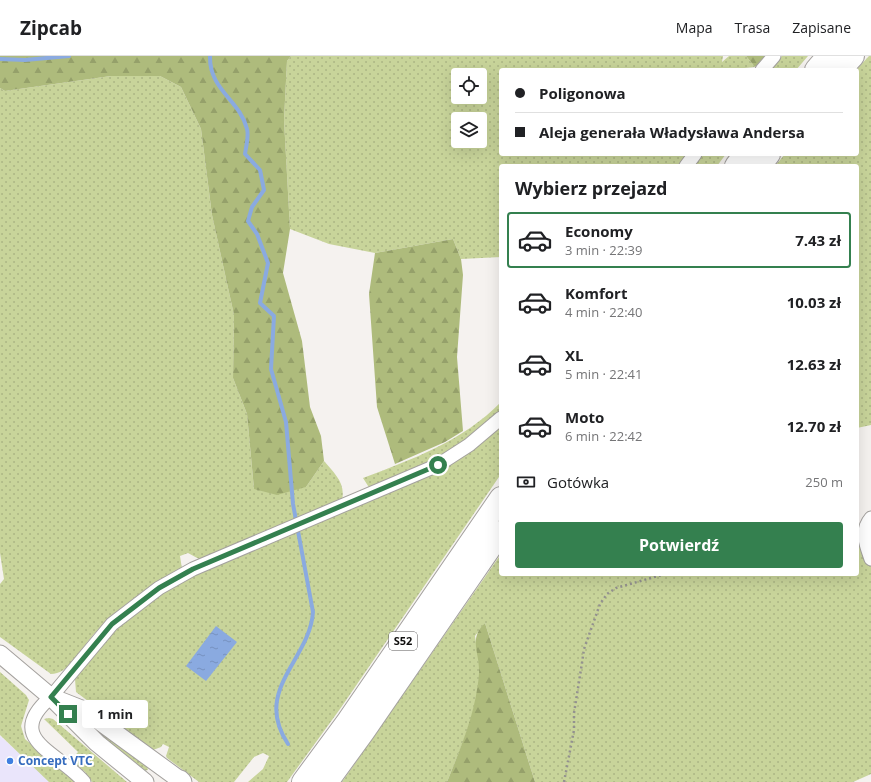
<!DOCTYPE html>
<html lang="pl">
<meta charset="utf-8">
<style>
:root{--surface:#fff;--page:#f6f6f6;--text:#202124;--muted:#757577;--line:#e0e0e0;--accent:#34804f}
body{margin:0;font-family:"Open Sans",sans-serif;background:var(--page);color:var(--text);height:100vh;display:flex;flex-direction:column;font-size:15px;white-space:nowrap}
*{box-sizing:border-box;margin:0}
p{font-size:13px;color:var(--muted)}
.icon{flex:none;width:22px;height:22px;fill:none;stroke:currentColor;stroke-width:2;stroke-linecap:round;stroke-linejoin:round}
.map{position:relative;flex:1;overflow:hidden}
.drawer{position:absolute;left:499px;top:108px;width:360px;height:412px;display:flex;flex-direction:column;background:var(--surface);border-radius:4px;box-shadow:0 4px 16px #0002}
.drawer>*{flex:none}
.guide{position:absolute;left:499px;top:12px;width:360px;height:88px;border-radius:4px;box-shadow:0 4px 16px #0002;display:grid;align-content:center;height:88px;padding:0 16px;background:var(--surface)}
.tools{position:absolute;left:451px;top:12px;display:grid;gap:8px}
.tools a{display:grid;place-items:center;width:36px;height:36px;border-radius:4px;background:var(--surface);box-shadow:0 4px 16px #0002;font-size:20px}
.end{position:absolute;width:18px;height:18px;margin:-9px;border:5px solid #34804f;background:#fff;box-shadow:0 0 0 2px #fff}
.from{border-radius:50%}
.bubble{position:absolute;height:28px;border-radius:4px;background:var(--surface);box-shadow:0 4px 16px #0002;font-size:13px;font-weight:700;line-height:28px;text-align:center}
.guide b{display:flex;align-items:center;gap:14px;height:38px;font-size:15px}
.guide b+b{border-top:1px solid var(--line)}
.guide i{width:10px;height:10px;background:var(--text)}
ul{padding:0;list-style:none}
li{display:flex;align-items:center;gap:12px;height:56px;margin:0 8px 6px;padding:0 8px;border:2px solid transparent;border-radius:4px}
li div{flex:1}
li b{display:block;font-size:15px}
li em{font-style:normal;font-weight:700}
li.selected{border-color:var(--accent)}
li>.icon{width:36px;height:36px;stroke-width:1.5}
h2{padding:0 16px;font-size:18px;line-height:48px}
.pay{display:flex;align-items:center;gap:10px;height:44px;padding:0 16px;font-size:15px}
.pay p{margin-inline-start:auto}
.button{display:flex;gap:8px;margin-top:auto;padding:8px 16px}
.button a{flex:1;height:46px;border-radius:4px;background:var(--accent);color:#fff;font-size:16px;font-weight:700;line-height:46px;text-align:center}
header{display:flex;align-items:center;gap:24px;box-sizing:border-box;height:56px;padding:0 20px;background:var(--surface);border-bottom:1px solid var(--line)}
header strong{font-size:19px}
nav{display:flex;gap:22px;margin-inline-start:auto;font-size:14px}
.map>svg:first-child{display:block}
.commercial{fill:#eae5fb}
.grass{fill:url(#grass-dots);fill-rule:evenodd}
.forest{fill:url(#forest-firs)}
.water{fill:url(#water-ripples)}
.lines{fill:none;stroke-linecap:round;stroke-linejoin:round}
.stream{stroke:#8aaae0;stroke-width:4}
.minor-casing{stroke:#a4a19e;stroke-width:15}
.tertiary-casing{stroke:#a4a19e;stroke-width:19}
.secondary-casing{stroke:#a4a19e;stroke-width:21}
.motorway-casing{stroke:#a4a19e;stroke-width:24}
.path{stroke:#93918f;stroke-width:2.5;stroke-dasharray:2 3;stroke-linecap:butt}
.minor{stroke:#fff;stroke-width:13}
.tertiary{stroke:#fff;stroke-width:17}
.secondary{stroke:#fff;stroke-width:19}
.motorway{stroke:#fff;stroke-width:22}
.route{stroke:#34804f;stroke-width:5}
.shop-dot{fill:#3f7fe0;stroke:#fff;stroke-width:1.5}
.labels{text-anchor:middle;stroke-width:4;stroke-linejoin:round;paint-order:stroke}
.shield{fill:#fff;stroke:#585756;stroke-width:1}
.shield-label{font-size:11px;font-weight:bold;fill:#100f0e}
.shop-label{font-size:12px;font-weight:bold;fill:#366cbe;stroke:#fff;text-anchor:start}
</style>
<header>
<strong>Zipcab</strong>
<nav><a>Mapa</a><a>Trasa</a><a>Zapisane</a></nav>
</header>
<div class="map">
<svg width="871" height="726" viewBox="0 0 871 726">
<defs>
<pattern id="grass-dots" width="8" height="8" patternUnits="userSpaceOnUse"><rect width="8" height="8" fill="#c8d49a"/><path d="M2 2h.1M6 6h.1" fill="none" stroke="#abb584" stroke-width="1.8" stroke-linecap="round"/></pattern>
<pattern id="forest-firs" width="22" height="20" patternUnits="userSpaceOnUse"><rect width="22" height="20" fill="#aebb7c"/><path d="M5 1l3.5 6h-7zM16 11l3.5 6h-7z" fill="#95a06a"/></pattern>
<pattern id="water-ripples" width="26" height="14" patternUnits="userSpaceOnUse"><rect width="26" height="14" fill="#8aaae0"/><path d="M2 4q2-2 4 0t4 0M15 11q2-2 4 0t4 0" fill="none" stroke="#7691bf"/></pattern>
</defs>
<rect width="100%" height="100%" fill="#f5f2ef"/>
<!-- commercial -->
<path class="commercial" d="M0 680 41 717 49 726H0Z"/>
<!-- grass -->
<path class="grass" d="M291 0H723L722 6 729 0H746L755 11 745 12 743 14H501V98H690L681 110H501V201L461 203 453 183 375 197 329 188 290 173 284 64 287 5ZM458 19H480V41H458ZM458 63H480V85H458Z
M782 0H808L796 14H770Z
M869 0H871V369L857 372V110H775L785 98H857L856 14Z
M111 20H160L181 31 201 73 212 159 234 259 233 322 247 358 254 433 306 431 324 405C334 417 346 427 342 444L226 493 199 503 188 497 180 500 182 513C148 531 113 554 89 584 79 596 68 618 51 618L0 581V528L4 523 0 497V32L5 35Z
M701 98H726L717 110H692Z
M501 346V355C463 391 418 413 370 433L363 422C413 403 463 385 501 346Z
M501 370V418L340 653 287 726H248L263 713 269 700 263 697 254 701 234 726H199L167 702 166 700 169 691 163 688 161 691 153 694 76 636 75 623 83 610 113 575 146 547 194 519 306 472Z
M857 462 871 511V718L853 726H535L485 567 475 580C476 589 479 598 479 607 482 646 461 691 447 726H342L501 498V518H857Z
M0 616 26 639 29 644 21 670 25 683 76 726H49L0 679Z
M70 653 147 710 148 714 143 715 109 689Z
M49 662 53 663 127 726H92L85 716 71 704 78 696 44 663Z"/>
<!-- forest -->
<path class="forest" d="M0 0H291L287 5 284 64 290 173 283 217 302 285 310 351 321 380 324 405 306 431 277 439 254 433 247 358 233 322 234 259 212 159 201 73 181 31 160 20H111L5 35 0 32Z
M746 0H765L755 11Z
M453 183 461 203 463 219 457 301 463 375 445 386 395 408 377 351 369 238 375 197Z
M485 567 535 726H447C461 691 476 656 479 618 480 596 468 583 485 567Z"/>
<!-- water -->
<path class="water" d="M216 570 237 586 206 625 186 610Z"/>
<g class="lines">
<!-- stream -->
<path class="stream" d="M210 0C209 34 240 44 247 73 249 80 246 91 245 98L260 114 264 134 252 151 248 165 257 178 268 207 260 247 274 260 271 313 286 366 293 448 313 556C310 604 252 634 288 688
M0 3 25 4 69 0"/>
<defs>
<path id="minor" d="M762 14 774 0
M686 110 695 98
M871 462C860 475 866 489 871 503
M84 726C59 696 2 683 51 641L112 568 159 532 193 513 438 409 469 389 501 362"/>
<path id="tertiary" d="M0 598 51 641 97 687 145 726
M56 643 84 654 180 724"/>
<path id="secondary" d="M179 726 180 724 182 726"/>
<path id="motorway" d="M816 14 828 0
M840 14 853 0
M736 110 745 98
M760 110 769 98
M303 726 348 665 501 442
M327 726 364 675 501 476"/>
</defs>
<!-- minor casing -->
<use href="#minor" class="minor-casing"/>
<!-- tertiary casing -->
<use href="#tertiary" class="tertiary-casing"/>
<!-- secondary casing -->
<use href="#secondary" class="secondary-casing"/>
<!-- motorway casing -->
<use href="#motorway" class="motorway-casing"/>
<!-- path -->
<path class="path" d="M564 726 574 674V657L582 607 584 593 600 548 607 538 616 532 665 518"/>
<!-- minor -->
<use href="#minor" class="minor"/>
<!-- tertiary -->
<use href="#tertiary" class="tertiary"/>
<!-- secondary -->
<use href="#secondary" class="secondary"/>
<!-- motorway -->
<use href="#motorway" class="motorway"/>
</g>
<g class="lines">
<!-- route -->
<path class="route" d="M68 658 51 641 112 568 159 532 193 513 438 409"/>
</g>
<!-- markers -->
<circle class="shop-dot" cx="10" cy="705" r="4"/>
<g class="labels">
<!-- shield labels -->
<rect class="shield" x="389" y="576" width="28" height="18" rx="3"/>
<g class="shield-label">
<text x="403" y="589">S52</text>
</g>
<!-- shop labels -->
<g class="shop-label">
<text x="18" y="709">Concept VTC</text>
</g>
</g>
</svg>
<div class="tools">
<a><svg class="icon" aria-label="locate" viewBox="0 0 24 24"><circle cx="12" cy="12" r="6"/><path d="M12 2v4M12 18v4M2 12h4M18 12h4"/></svg></a>
<a><svg class="icon" aria-label="layers" viewBox="0 0 24 24"><path d="M12 4l9 5-9 5-9-5zM3 14l9 5 9-5"/></svg></a>
</div>
<i class="end from" style="left:438px;top:409px"></i>
<i class="end" style="left:68px;top:658px"></i>
<div class="bubble" style="left:82px;top:644px;width:66px">1 min</div>
<div class="guide">
<b><i class="from"></i>Poligonowa</b>
<b><i></i>Aleja generała Władysława Andersa</b>
</div>
<section class="drawer">
<h2>Wybierz przejazd</h2>
<ul>
<li class="selected"><svg class="icon" aria-label="car" viewBox="0 0 24 24"><path d="M5 17H2v-5l4-1 3-4h7l3 4 3 1v5h-3M9 17h6M6 11h13"/><circle cx="7" cy="17" r="2"/><circle cx="17" cy="17" r="2"/></svg><div><b>Economy</b><p>3 min · 22:39</p></div><em>7.43 zł</em></li>
<li><svg class="icon" aria-label="car" viewBox="0 0 24 24"><path d="M5 17H2v-5l4-1 3-4h7l3 4 3 1v5h-3M9 17h6M6 11h13"/><circle cx="7" cy="17" r="2"/><circle cx="17" cy="17" r="2"/></svg><div><b>Komfort</b><p>4 min · 22:40</p></div><em>10.03 zł</em></li>
<li><svg class="icon" aria-label="car" viewBox="0 0 24 24"><path d="M5 17H2v-5l4-1 3-4h7l3 4 3 1v5h-3M9 17h6M6 11h13"/><circle cx="7" cy="17" r="2"/><circle cx="17" cy="17" r="2"/></svg><div><b>XL</b><p>5 min · 22:41</p></div><em>12.63 zł</em></li>
<li><svg class="icon" aria-label="car" viewBox="0 0 24 24"><path d="M5 17H2v-5l4-1 3-4h7l3 4 3 1v5h-3M9 17h6M6 11h13"/><circle cx="7" cy="17" r="2"/><circle cx="17" cy="17" r="2"/></svg><div><b>Moto</b><p>6 min · 22:42</p></div><em>12.70 zł</em></li>
</ul>
<div class="pay"><svg class="icon" aria-label="cash" viewBox="0 0 24 24"><path d="M3 7h18v10H3z"/><circle cx="12" cy="12" r="2"/></svg>Gotówka<p>250 m</p></div>
<div class="button"><a>Potwierdź</a></div>
</section>
</div>
